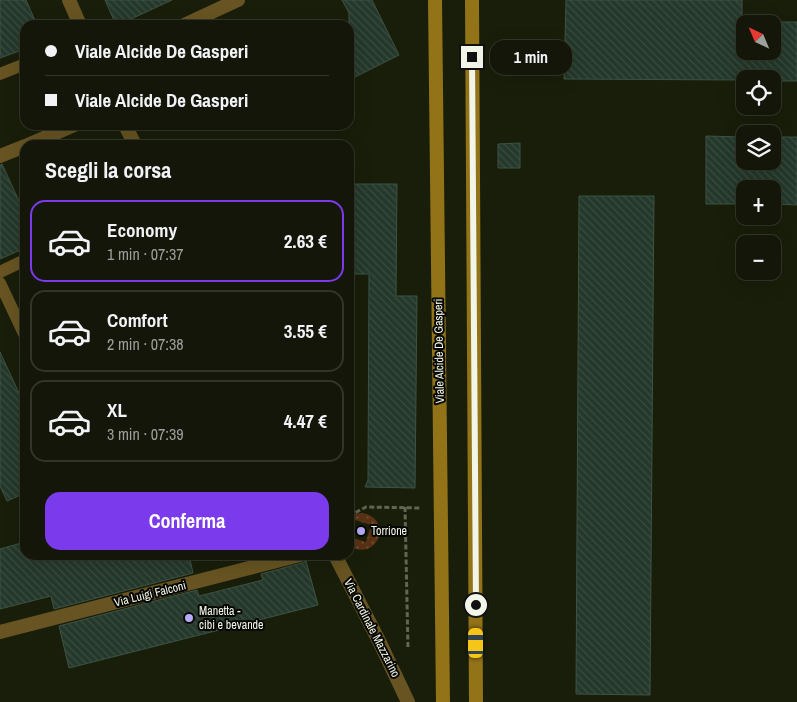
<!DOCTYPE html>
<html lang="it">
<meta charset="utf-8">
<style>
:root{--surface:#131608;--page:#202316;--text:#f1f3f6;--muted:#9d9f9c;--line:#323529;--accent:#7c3aed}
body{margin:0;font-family:"Archivo Narrow",sans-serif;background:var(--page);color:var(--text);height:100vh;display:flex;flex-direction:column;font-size:19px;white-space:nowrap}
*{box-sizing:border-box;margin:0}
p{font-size:16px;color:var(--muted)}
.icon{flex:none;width:28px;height:28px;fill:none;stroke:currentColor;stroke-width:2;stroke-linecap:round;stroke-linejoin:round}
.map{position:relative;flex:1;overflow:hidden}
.sheet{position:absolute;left:20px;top:140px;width:334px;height:420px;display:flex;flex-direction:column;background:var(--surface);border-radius:15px;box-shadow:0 5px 20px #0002,0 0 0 1px var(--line)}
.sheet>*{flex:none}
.guide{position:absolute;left:20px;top:20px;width:334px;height:110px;border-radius:15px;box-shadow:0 5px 20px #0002,0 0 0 1px var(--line);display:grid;align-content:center;height:110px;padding:0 25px;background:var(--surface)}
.needle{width:32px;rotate:316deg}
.controls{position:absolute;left:736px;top:15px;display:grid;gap:10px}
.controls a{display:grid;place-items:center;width:45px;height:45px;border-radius:10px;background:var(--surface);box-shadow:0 5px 20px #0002,0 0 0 1px var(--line);font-size:25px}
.end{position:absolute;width:22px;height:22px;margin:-11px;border:6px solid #f2f6e9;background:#111;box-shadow:0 0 0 2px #111}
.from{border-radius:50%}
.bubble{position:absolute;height:35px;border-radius:15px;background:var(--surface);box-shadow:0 5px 20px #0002,0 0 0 1px var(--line);font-size:16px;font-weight:700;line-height:35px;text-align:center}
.car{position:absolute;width:15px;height:30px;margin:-15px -8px;border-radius:6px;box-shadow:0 0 4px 1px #0007;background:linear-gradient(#f5c518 24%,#345 0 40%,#f5c518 0 76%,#345 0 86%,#f5c518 0)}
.guide b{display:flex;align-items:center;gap:18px;height:48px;font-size:19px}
.guide b+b{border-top:1px solid var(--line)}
.guide i{width:12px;height:12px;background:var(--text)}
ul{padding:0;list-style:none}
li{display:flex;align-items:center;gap:15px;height:82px;margin:0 10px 8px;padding:0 15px;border:2px solid var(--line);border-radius:15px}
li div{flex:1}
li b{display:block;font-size:19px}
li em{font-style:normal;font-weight:700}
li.on{border-color:var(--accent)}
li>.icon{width:45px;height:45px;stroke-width:1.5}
h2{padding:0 25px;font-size:22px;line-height:60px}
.primary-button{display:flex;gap:10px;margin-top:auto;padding:10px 25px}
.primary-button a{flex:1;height:58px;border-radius:15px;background:var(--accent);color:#fff;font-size:20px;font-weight:700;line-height:58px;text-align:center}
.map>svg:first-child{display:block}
.park{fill:url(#park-dots);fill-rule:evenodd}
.building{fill:url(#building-back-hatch);stroke:#3d5344;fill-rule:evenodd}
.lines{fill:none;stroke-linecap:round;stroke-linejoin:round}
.path{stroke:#616554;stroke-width:3;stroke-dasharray:5 2.5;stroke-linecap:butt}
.service{stroke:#685422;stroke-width:12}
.minor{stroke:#685422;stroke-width:14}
.tertiary{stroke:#685422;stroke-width:14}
.secondary{stroke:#937318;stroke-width:14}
.route{stroke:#f2f6e9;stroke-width:6}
.poi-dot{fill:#b6abf8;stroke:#060702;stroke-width:2}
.labels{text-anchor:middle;stroke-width:4;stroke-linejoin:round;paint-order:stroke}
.street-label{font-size:12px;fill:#f2f6e9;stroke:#060702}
.poi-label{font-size:12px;fill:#f2f6e9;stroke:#060702;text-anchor:start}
</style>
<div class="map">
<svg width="797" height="702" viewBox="0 0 797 702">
<defs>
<pattern id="park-dots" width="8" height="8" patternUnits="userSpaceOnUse" patternTransform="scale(1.25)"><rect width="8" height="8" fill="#593215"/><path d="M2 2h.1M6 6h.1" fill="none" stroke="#715037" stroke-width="1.8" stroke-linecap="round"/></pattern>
<pattern id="building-back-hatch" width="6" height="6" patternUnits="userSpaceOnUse" patternTransform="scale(1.25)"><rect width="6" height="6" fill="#24382b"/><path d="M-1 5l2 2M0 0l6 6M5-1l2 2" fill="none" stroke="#3a4c40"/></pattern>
</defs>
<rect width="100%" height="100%" fill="#191e0a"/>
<!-- park -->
<path class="park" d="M362 513C394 518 378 563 349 546V517L352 514ZM355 520 371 525 366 542 350 537Z"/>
<!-- building -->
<path class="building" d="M0 0H26L37 25H25V49L0 58Z
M105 0H172L118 25H116Z
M342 0H372L399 55 349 80V13Z
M566 0H742V22H797V81H772V79H745V80L564 79ZM745 24H772V51H745Z
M706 136 745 137V161H772V137H797V205L772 204V189H745V204H706Z
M520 143V168H498V144Z
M2 164 25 214V248L0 259V165Z
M349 184H397L396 296H417L415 488 365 487 368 480 369 274H349Z
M579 196H654L650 695 576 694Z
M0 352 25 406V493L7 501 0 486Z
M25 542V555H189L193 573 54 609 51 596 0 609V549Z
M306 561 318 605 69 668 59 626 197 590 199 596 263 580 261 574 302 563Z"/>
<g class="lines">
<!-- path -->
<path class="path" d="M405 507 408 649
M349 516 366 507 421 508"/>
<!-- service -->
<path class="service" d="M0 74 25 64
M0 272 25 260
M0 283 25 336"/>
<!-- minor -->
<path class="minor" d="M184 25 238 0
M28 145 74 125
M0 156 25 146
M0 632 300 555"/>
<!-- tertiary -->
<path class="tertiary" d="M69 0 80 25
M125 125 135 145
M335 555 380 643 408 702"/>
<!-- secondary -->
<path class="secondary" d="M435 0 443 702
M472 0 476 702"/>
</g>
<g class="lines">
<!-- route -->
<path class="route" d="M472 57 476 605"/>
</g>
<!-- markers -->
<g class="poi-dot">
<circle cx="361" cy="531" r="5"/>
<circle cx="189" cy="618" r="5"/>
</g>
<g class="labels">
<!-- street labels -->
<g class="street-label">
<text transform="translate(439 351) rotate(-91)" y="4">Viale Alcide De Gasperi</text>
<text transform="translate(150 594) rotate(-14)" y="4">Via Luigi Falconi</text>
<text transform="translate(372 628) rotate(63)" y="4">Via Cardinale Mazzarino</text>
</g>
<!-- poi labels -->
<g class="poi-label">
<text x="371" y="535">Torrione</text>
<text x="199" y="615">Manetta -<tspan x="199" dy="14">cibi e bevande</tspan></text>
</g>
</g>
</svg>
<div class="controls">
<a><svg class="needle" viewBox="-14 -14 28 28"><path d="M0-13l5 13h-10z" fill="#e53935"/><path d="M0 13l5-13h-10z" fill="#9d9f9c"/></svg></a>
<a><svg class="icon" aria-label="locate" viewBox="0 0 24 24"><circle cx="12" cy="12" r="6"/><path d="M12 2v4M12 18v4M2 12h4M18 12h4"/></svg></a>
<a><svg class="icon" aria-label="layers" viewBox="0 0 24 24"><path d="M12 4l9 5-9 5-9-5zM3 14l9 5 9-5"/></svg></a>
<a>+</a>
<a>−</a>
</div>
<i class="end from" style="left:476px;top:605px"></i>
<i class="end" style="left:472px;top:57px"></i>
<div class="bubble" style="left:490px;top:40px;width:82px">1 min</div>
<i class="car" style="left:476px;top:643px;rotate:0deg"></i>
<div class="guide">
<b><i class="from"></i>Viale Alcide De Gasperi</b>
<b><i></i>Viale Alcide De Gasperi</b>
</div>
<section class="sheet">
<h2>Scegli la corsa</h2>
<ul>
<li class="on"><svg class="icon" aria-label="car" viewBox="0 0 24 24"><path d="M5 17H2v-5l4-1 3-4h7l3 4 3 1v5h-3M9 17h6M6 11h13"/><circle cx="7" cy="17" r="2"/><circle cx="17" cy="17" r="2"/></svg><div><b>Economy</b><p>1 min · 07:37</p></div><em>2.63 €</em></li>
<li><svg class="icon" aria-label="car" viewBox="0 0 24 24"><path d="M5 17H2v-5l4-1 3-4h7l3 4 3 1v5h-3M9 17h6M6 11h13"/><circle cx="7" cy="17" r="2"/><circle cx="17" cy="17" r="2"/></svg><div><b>Comfort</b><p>2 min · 07:38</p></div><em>3.55 €</em></li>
<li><svg class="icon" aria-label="car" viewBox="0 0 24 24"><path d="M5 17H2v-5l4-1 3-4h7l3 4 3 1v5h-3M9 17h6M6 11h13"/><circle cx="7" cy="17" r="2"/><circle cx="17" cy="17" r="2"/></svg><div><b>XL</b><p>3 min · 07:39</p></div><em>4.47 €</em></li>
</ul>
<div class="primary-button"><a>Conferma</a></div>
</section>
</div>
